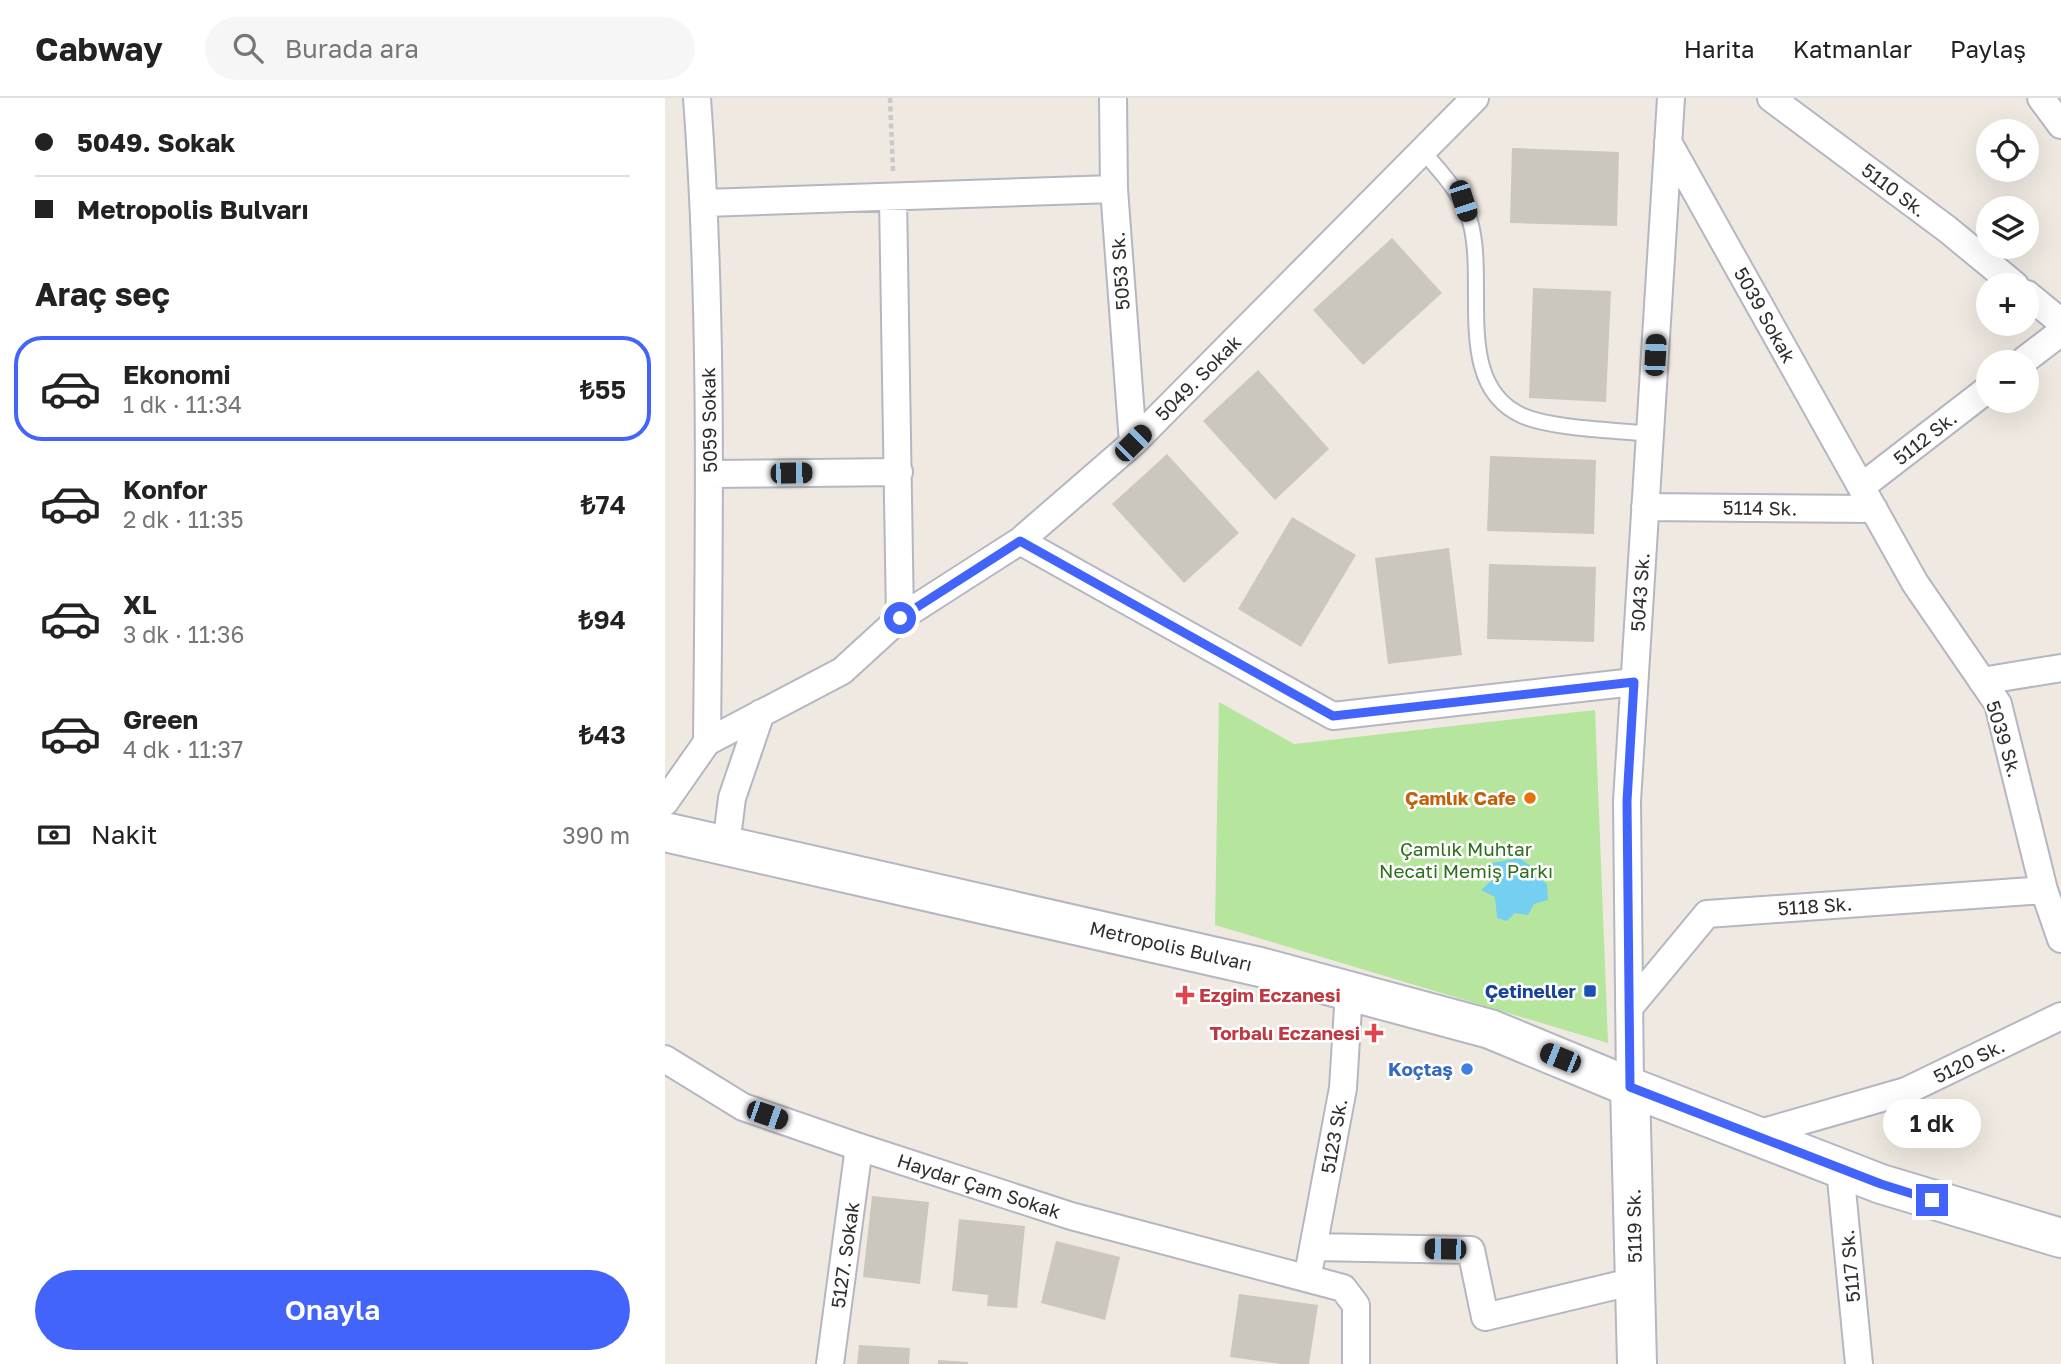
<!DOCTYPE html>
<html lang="tr">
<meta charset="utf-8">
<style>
:root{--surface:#fff;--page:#f6f6f6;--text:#222;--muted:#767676;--line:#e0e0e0;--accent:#4264fb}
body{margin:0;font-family:"Golos Text",sans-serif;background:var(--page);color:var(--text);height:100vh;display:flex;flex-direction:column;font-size:26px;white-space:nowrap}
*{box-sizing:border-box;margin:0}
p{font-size:23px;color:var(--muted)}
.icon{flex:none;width:38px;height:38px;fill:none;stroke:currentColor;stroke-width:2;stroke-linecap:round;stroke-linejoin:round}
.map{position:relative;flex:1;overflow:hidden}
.side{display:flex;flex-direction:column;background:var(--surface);width:665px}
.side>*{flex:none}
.hud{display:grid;align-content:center;height:154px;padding:0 35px;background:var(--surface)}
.tools{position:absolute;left:1311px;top:21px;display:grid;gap:14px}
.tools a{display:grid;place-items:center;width:63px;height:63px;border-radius:50%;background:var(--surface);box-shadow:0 7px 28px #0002;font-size:35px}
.end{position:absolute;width:32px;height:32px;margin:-16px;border:9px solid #4264fb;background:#fff;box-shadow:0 0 0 4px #fff}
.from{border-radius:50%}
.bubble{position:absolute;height:49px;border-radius:24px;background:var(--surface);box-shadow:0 7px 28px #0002;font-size:23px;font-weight:600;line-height:49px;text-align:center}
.car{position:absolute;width:21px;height:42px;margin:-21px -10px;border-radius:9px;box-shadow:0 0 5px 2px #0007;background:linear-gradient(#222 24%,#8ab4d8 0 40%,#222 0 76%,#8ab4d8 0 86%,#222 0)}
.hud b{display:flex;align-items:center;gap:24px;height:66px;font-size:26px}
.hud b+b{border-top:2px solid var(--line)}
.hud i{width:18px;height:18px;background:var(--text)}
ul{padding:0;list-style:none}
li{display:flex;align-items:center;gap:21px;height:105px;margin:0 14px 10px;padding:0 21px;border:4px solid transparent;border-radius:28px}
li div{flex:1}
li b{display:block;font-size:26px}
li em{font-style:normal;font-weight:600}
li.current{border-color:var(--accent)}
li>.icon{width:63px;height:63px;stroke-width:1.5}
h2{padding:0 35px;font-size:32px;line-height:84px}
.pay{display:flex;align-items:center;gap:18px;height:77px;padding:0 35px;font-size:26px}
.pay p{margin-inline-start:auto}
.primary-button{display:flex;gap:14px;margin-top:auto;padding:14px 35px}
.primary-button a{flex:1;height:80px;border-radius:42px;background:var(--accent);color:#fff;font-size:28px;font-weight:600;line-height:80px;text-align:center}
header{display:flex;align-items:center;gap:42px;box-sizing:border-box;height:98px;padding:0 35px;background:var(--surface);border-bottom:2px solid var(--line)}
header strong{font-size:33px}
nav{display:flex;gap:38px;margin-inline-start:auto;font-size:24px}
.search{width:490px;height:63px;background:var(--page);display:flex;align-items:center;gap:18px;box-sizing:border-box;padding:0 24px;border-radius:38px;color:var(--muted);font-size:26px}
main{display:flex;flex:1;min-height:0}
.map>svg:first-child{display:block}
.green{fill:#b6e59e}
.water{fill:#75cff0}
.building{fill:#cbc7bf}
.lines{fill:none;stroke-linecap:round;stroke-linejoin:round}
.lane-casing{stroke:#b4b7c1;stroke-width:18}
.street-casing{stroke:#b4b7c1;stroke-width:30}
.secondary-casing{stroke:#b4b7c1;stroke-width:42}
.path{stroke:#c9c9c9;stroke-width:4.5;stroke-dasharray:5 3.5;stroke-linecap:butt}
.lane{stroke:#fff;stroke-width:14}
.street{stroke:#fff;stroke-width:26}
.secondary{stroke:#fff;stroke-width:38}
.route{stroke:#4264fb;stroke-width:9}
.food-dot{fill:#e8710a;stroke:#fff;stroke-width:2.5}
.transit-dot{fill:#1a4fb4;stroke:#fff;stroke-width:2.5}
.health-dot{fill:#e0444e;stroke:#fff;stroke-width:2.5}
.shop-dot{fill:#3f7fe0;stroke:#fff;stroke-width:2.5}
.labels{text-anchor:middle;stroke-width:5;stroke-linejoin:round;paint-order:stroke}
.street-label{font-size:19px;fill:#2e2e2e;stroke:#fff}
.food-label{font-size:19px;font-weight:bold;fill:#c56008;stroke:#fff;text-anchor:end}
.park-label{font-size:19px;fill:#2c6e1b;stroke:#fff}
.transit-label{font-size:19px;font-weight:bold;fill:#164399;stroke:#fff;text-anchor:end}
.health-label{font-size:19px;font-weight:bold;fill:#be3a42;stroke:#fff;text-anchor:start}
.shop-label{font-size:19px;font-weight:bold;fill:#366cbe;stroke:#fff;text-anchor:end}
</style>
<header>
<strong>Cabway</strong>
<div class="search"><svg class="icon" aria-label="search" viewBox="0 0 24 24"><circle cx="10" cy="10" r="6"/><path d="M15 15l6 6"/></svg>Burada ara</div>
<nav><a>Harita</a><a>Katmanlar</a><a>Paylaş</a></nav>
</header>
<main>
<section class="side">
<div class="hud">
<b><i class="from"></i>5049. Sokak</b>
<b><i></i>Metropolis Bulvarı</b>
</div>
<h2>Araç seç</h2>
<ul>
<li class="current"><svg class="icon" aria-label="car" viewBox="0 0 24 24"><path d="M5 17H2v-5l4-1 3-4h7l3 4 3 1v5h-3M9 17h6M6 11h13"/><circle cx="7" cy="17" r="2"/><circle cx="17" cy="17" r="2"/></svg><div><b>Ekonomi</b><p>1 dk · 11:34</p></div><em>₺55</em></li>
<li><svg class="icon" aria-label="car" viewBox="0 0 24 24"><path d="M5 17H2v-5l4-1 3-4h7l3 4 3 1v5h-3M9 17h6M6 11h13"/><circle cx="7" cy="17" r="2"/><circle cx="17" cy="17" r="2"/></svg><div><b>Konfor</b><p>2 dk · 11:35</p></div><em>₺74</em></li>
<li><svg class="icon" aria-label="car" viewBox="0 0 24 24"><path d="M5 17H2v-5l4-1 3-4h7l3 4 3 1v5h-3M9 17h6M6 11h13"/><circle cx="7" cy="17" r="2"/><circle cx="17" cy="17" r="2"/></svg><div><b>XL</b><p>3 dk · 11:36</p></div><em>₺94</em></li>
<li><svg class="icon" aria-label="car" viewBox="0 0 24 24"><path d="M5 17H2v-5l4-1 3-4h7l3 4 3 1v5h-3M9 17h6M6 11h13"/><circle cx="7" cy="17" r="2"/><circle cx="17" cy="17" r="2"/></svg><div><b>Green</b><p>4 dk · 11:37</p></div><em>₺43</em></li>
</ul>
<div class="pay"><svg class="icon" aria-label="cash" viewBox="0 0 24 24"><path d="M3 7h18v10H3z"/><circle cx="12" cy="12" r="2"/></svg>Nakit<p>390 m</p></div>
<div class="primary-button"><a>Onayla</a></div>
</section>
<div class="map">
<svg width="1396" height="1266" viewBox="0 0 1396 1266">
<rect width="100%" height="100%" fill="#efe9e1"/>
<!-- green -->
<path class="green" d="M554 604 629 646 930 612 943 945 550 827Z"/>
<!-- water -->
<path class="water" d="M854 760 866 768 870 777 882 786 883 802 869 806 863 817 850 815 842 823 832 820 830 799 816 792 827 782V765Z"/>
<!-- building -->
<path class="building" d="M847 50 954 54 952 128 845 125Z
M727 140 777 195 698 267 648 212Z
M868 190 946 193 941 304 864 300Z
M593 272 664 351 610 402 538 323Z
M502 356 574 435 519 485 447 406Z
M825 358 931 362 929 436 822 433Z
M627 419 691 457 636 549 573 511Z
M784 450 797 557 723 566 710 460Z
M824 466 931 469 929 544 822 541Z
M207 1098 264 1104 255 1186 198 1179Z
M294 1121 360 1128 352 1210 322 1208 323 1197 287 1193Z
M391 1143 455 1159 440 1222 376 1205Z
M574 1196 653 1207 644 1266H616L565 1259Z
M194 1247 245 1250 244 1266H192Z
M273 1262 303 1264V1266H273Z"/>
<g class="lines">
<defs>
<path id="lane" d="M758 53C777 76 796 94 805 123 823 185 787 287 858 318 889 331 950 332 985 336"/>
<path id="street" d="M32 0C48 214 44 429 42 644
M448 0 449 91 468 345
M1106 0 1282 131 1350 187
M1376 0 1396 27
M1003 44 1250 485 1333 606 1379 792 1396 841
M228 99 235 520
M40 105 449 91
M1362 196 1396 224
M1357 264 1396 234
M45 376 234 374
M1196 389 1323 291
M980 409 1209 411
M355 443 668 618 969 584
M1317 583 1396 570
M0 704 42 644 177 573 235 520 355 443 468 345 810 0
M61 748 67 700 96 615
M964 910 1042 816 1379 792
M0 961 78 1009 194 1049 406 1118 678 1190 691 1207V1266
M965 989 962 703 1006 0
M1088 1037 1241 993 1396 918
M1175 1071 1194 1266
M649 1149 806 1152 820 1219 970 1183
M645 1166 678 990 684 893
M165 1266 194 1049"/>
<path id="secondary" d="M0 734 595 869 825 931 965 989 1216 1086 1396 1140
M965 989 972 1266"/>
</defs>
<!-- lane casing -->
<use href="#lane" class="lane-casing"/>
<!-- street casing -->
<use href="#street" class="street-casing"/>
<!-- secondary casing -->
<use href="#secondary" class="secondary-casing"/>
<!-- path -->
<path class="path" d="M225 0 228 73"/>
<!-- lane -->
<use href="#lane" class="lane"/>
<!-- street -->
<use href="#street" class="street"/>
<!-- secondary -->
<use href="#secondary" class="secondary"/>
</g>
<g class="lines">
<!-- route -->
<path class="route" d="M235 520 355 443 668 618 969 584 962 703 965 989 1216 1086 1267 1102"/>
</g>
<!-- markers -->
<circle class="food-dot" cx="865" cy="700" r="7"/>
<rect class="transit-dot" x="918" y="886" width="14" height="14" rx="3.5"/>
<g class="health-dot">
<path d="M516.5 886.5h7v7h7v7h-7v7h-7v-7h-7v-7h7z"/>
<path d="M705.5 924.5h7v7h7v7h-7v7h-7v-7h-7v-7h7z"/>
</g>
<circle class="shop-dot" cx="802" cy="971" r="7"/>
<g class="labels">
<!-- street labels -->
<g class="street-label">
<text transform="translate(1229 92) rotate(37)" y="7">5110 Sk.</text>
<text transform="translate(455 173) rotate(-94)" y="7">5053 Sk.</text>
<text transform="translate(1100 217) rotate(61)" y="7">5039 Sokak</text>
<text transform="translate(533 280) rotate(-45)" y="7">5049. Sokak</text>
<text transform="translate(44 322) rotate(-91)" y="7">5059 Sokak</text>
<text transform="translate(1260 340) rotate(-38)" y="7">5112 Sk.</text>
<text transform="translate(1095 410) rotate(1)" y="7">5114 Sk.</text>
<text transform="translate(975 494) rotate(-86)" y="7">5043 Sk.</text>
<text transform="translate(1339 641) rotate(73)" y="7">5039 Sk.</text>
<text transform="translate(1150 808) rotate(-4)" y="7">5118 Sk.</text>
<text transform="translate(506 848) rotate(13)" y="7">Metropolis Bulvarı</text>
<text transform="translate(1304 963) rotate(-26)" y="7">5120 Sk.</text>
<text transform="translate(669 1038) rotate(-80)" y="7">5123 Sk.</text>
<text transform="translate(314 1088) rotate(18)" y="7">Haydar Çam Sokak</text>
<text transform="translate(969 1128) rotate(-91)" y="7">5119 Sk.</text>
<text transform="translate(180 1157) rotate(-82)" y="7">5127. Sokak</text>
<text transform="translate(1185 1168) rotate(-95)" y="7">5117 Sk.</text>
</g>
<!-- food labels -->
<g class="food-label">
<text x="851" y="707">Çamlık Cafe</text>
</g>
<!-- park labels -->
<g class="park-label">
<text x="801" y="758">Çamlık Muhtar<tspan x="801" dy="22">Necati Memiş Parkı</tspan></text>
</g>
<!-- transit labels -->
<g class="transit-label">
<text x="911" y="900">Çetineller</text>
</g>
<!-- health labels -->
<g class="health-label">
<text x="534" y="904">Ezgim Eczanesi</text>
<text x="695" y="942" text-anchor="end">Torbalı Eczanesi</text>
</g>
<!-- shop labels -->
<g class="shop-label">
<text x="788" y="978">Koçtaş</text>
</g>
</g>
</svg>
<div class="tools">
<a><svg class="icon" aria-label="locate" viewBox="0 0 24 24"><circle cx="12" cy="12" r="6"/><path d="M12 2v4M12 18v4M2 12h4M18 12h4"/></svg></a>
<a><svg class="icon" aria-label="layers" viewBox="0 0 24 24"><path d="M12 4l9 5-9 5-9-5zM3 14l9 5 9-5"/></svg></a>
<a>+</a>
<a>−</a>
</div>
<i class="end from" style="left:235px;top:520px"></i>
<i class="end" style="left:1267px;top:1102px"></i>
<div class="bubble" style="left:1218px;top:1001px;width:98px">1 dk</div>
<i class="car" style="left:798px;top:103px;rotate:162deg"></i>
<i class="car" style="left:990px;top:257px;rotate:3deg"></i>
<i class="car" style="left:468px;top:345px;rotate:45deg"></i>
<i class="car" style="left:126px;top:375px;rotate:89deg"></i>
<i class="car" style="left:895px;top:960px;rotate:292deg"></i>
<i class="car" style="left:102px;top:1017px;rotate:109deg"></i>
<i class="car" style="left:780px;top:1151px;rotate:271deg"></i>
</div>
</main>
